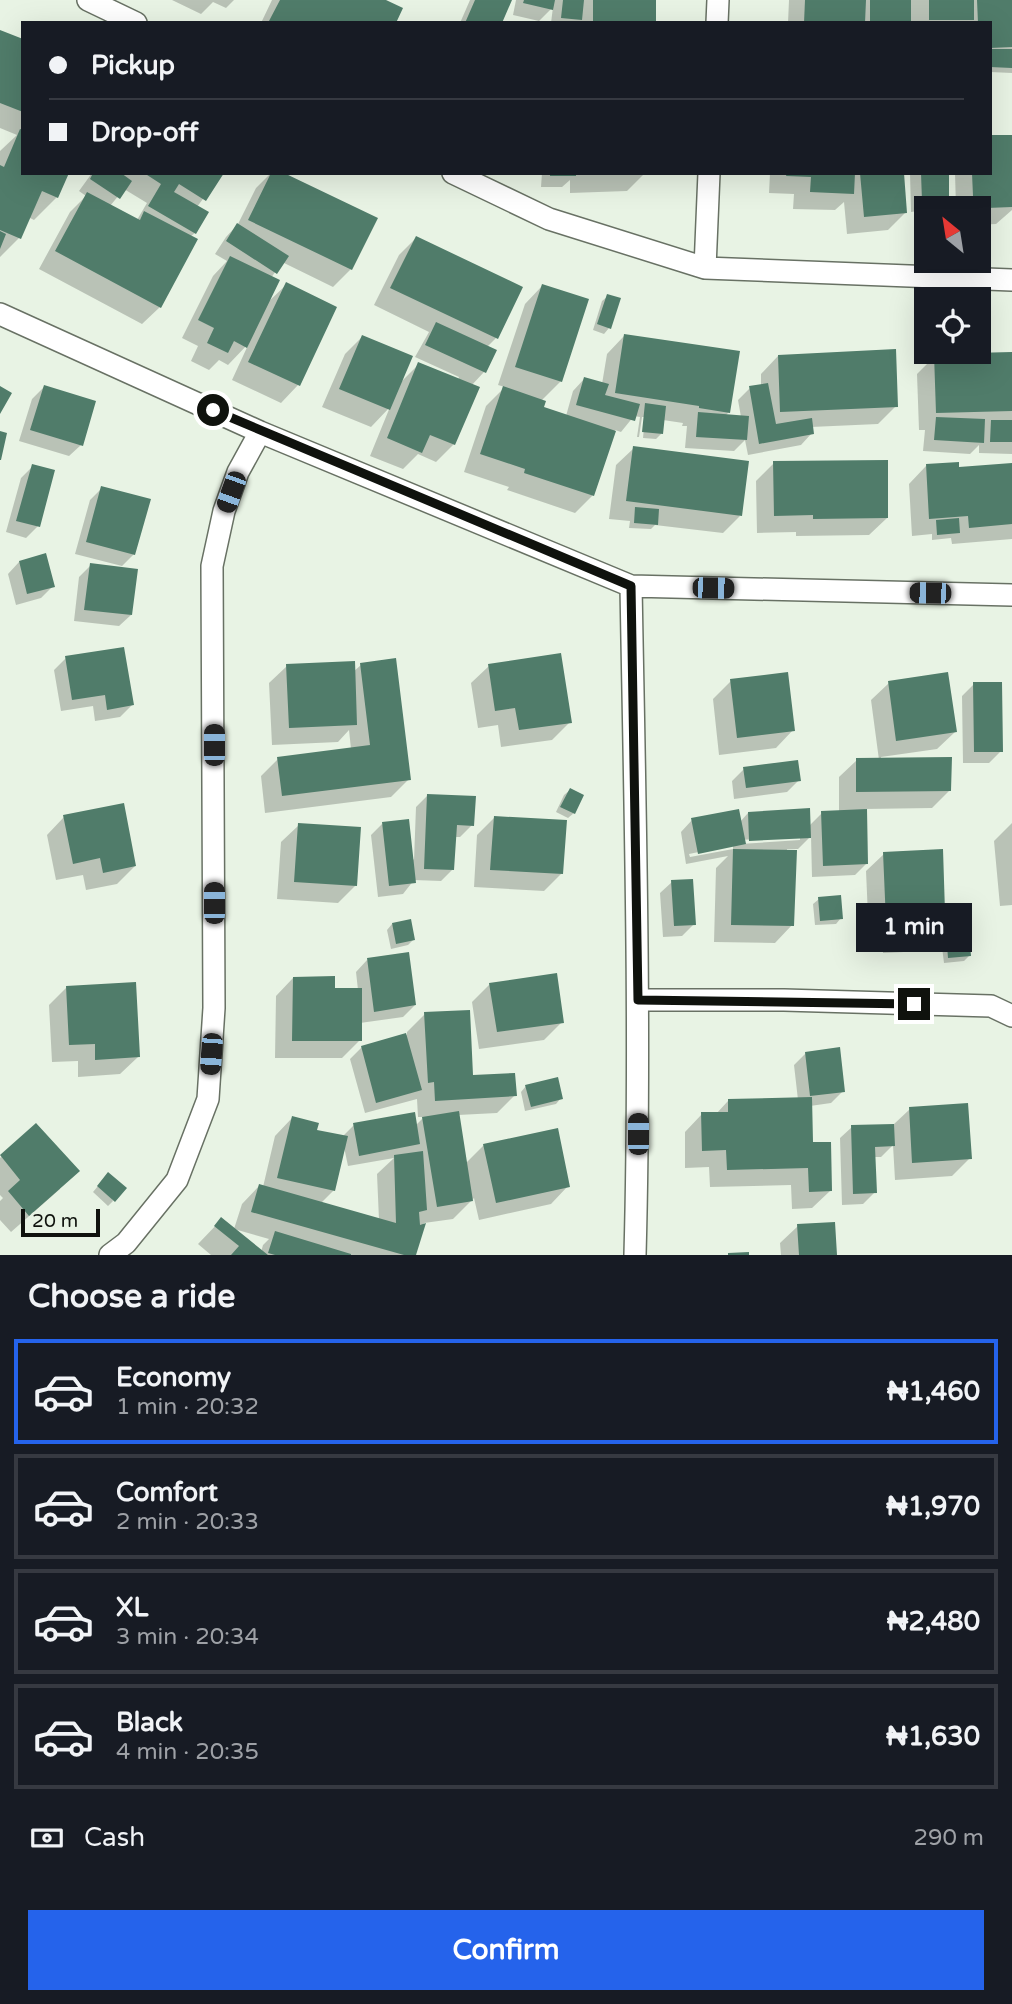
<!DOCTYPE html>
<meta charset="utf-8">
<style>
:root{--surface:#171b24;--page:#242831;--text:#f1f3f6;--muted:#9ea1a6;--line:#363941;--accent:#2563eb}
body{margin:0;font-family:"Varela Round",sans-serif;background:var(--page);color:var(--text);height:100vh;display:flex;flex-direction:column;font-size:26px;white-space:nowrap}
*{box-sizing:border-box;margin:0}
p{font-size:23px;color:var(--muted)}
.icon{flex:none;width:38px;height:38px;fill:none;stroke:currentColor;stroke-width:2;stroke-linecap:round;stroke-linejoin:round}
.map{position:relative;height:1255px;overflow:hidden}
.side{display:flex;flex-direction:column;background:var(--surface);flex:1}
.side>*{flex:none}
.top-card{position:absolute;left:21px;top:21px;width:971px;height:154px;border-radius:0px;box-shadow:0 7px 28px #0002;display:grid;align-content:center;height:154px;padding:0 28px;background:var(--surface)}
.needle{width:46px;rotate:330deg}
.fabs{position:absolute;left:914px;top:196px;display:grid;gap:14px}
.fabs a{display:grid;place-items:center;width:77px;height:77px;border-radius:0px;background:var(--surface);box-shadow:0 7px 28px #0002;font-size:35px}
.scale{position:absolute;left:21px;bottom:18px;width:79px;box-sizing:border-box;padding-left:7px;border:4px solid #0f120d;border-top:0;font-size:19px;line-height:24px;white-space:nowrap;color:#0f120d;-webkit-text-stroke:5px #e8f3e4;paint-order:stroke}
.end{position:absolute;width:32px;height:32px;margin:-16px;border:9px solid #0f120d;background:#fff;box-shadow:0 0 0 4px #fff}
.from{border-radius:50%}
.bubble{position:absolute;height:49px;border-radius:0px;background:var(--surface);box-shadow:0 7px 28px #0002;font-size:23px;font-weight:700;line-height:49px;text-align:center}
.car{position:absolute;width:21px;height:42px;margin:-21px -10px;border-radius:9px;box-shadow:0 0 5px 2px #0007;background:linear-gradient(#222 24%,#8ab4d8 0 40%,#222 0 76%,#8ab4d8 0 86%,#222 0)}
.top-card b{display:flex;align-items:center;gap:24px;height:66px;font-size:26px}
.top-card b+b{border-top:2px solid var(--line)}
.top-card i{width:18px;height:18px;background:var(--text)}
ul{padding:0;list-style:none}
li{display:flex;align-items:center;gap:21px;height:105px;margin:0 14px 10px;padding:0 14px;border:4px solid var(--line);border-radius:0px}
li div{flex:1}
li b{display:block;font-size:26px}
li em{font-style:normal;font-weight:700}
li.current{border-color:var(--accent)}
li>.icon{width:63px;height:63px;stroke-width:1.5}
h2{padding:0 28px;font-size:32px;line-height:84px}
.pay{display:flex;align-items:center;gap:18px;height:77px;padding:0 28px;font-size:26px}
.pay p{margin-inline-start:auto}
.cta{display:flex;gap:14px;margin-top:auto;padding:14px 28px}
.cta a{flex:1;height:80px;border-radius:0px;background:var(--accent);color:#fff;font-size:28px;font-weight:700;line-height:80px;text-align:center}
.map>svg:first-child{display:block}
.shadow{fill:#0003;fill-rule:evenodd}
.building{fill:#507c6a}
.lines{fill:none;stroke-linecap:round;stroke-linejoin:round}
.street-casing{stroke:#687164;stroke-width:24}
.street{stroke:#fff;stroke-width:21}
.route{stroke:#0f120d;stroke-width:9}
</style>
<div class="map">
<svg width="1012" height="1255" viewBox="0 0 1012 1255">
<rect width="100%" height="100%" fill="#e8f3e4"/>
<!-- shadow -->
<path class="shadow" d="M172 0H234L226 8 213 2 201 14Z
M272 0H381L394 23H261Z
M470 0H510L500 23H460Z
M516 0H654V20L651 23H551L553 7 539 21 513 15Z
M789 0H1012V73L990 72V23H788Z
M0 32 23 41V173L57 197 34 220 28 217 19 238 0 257V151L17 135 0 128Z
M1012 136V210L996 224 978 225V208H956L955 173H990Z
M92 173H222L197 207 195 233 190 237 160 307 142 324 39 269 70 212 86 196 79 191ZM124 189 147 203 137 220 110 206Z
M271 173 351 269 333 287 282 262 271 278 267 303 286 285 335 307 298 385 281 403 232 380 249 343 228 365 219 360 209 370 191 361 198 346 182 338 213 276 227 261 215 254 226 237 238 224 256 188Z
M542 173H645L627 191 570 193V180L562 187H541Z
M770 173H902L906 212 888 230 847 234 844 202 835 210 793 209 794 194 769 193Z
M910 173H947L948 199 939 208 911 212Z
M416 238 496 338 487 347 484 372 471 386 454 444 436 462 418 454 403 469 370 456 390 407 371 427 322 407 345 354 362 337 399 384 419 364 458 380 459 377 415 357 429 332 374 305 399 255Z
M542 286 561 381 541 401 542 408 566 416 573 391 584 379 602 384 607 354 624 336 729 412 725 416 741 417 738 400 750 388 761 386V374L778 356 896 406 878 424 811 427 812 433 801 445 748 455 745 440 734 451 685 448 687 426H682L683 423 663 420 661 434 656 439 643 438 645 417H642L639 437H637L640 417 634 416 621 432 615 430 593 495 575 513 507 490 509 487 464 472 486 406 505 387 498 385 525 304Z
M608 296 609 328 604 334 593 330 602 301Z
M1012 354V454L979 453V445L970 454 923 451 925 430H919L917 374 935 356Z
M44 387 81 445 69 456 19 441 32 399Z
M634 448 740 516 723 533 655 525 651 529 629 528 630 521 609 519 616 465Z
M774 463 887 518 869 535 796 536V532L757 533 756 481Z
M1012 464V539L952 544 951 538 932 540V534L912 536 909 484 926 466 957 468Z
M33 466 38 526 26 538 6 532 21 478Z
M102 488 134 554 122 566 75 554 90 500Z
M19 562 53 586 41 598 16 605 8 574Z
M91 565 131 615 119 626 74 621 79 577Z
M66 658 132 705 120 717 95 721 93 706 61 711 54 670Z
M361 665 409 779 391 797 265 813 261 776 278 759 351 749 349 730 338 742 272 745 269 683 287 666 353 672Z
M489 666 570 722 552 740 501 747 498 725 478 728 471 683Z
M731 681 793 730 776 748 719 755 713 699Z
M889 683 955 732 937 749 881 757V760L949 791 932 808 865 809 867 863 855 875 812 877 811 836 798 849H787L792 925 775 943 714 942 716 868 728 856 686 864 681 832 692 820 740 822 748 813 809 826 822 813 839 812V777L857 760H879L871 700ZM800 836V840L740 844V840ZM733 845V849L690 857 689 854Z
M974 684 1001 751 989 763H963L962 696Z
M744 769 799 780 787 792 734 799 732 781Z
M570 790 574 813 568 818 556 812 564 795Z
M428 795 472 825 460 837H454L453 869 441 881 414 880 403 894 378 897 371 835 382 824 414 860 416 807Z
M64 817 135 866 117 884 86 890 83 875 56 880 47 835Z
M495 817 562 873 544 891 474 887 477 835Z
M1012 823V905L1000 906 994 841Z
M299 825 356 885 338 903 277 899 281 842Z
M884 854 943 911 926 929H922V935L904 952 883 953 882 938 869 939 866 871Z
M672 882 694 924 682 936 663 937 660 893Z
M819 899 841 918 836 924 815 925 813 904Z
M392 924 413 940 408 945 391 949 387 930Z
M947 934 969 956 964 961 944 963 941 939Z
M367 960 415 1005 403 1017 360 1023V1040L342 1058H275L276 996 293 978 333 990H358L356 972Z
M490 984 562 1022 544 1040 479 1049 472 1002Z
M67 987 138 1057 120 1074 78 1077V1061L52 1062 49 1005Z
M425 1014 472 1077 515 1095 497 1113 458 1115 465 1164 484 1145 568 1186 551 1204 479 1220 474 1198 453 1219 424 1223 414 1255H211L198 1244 221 1220 261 1252 263 1245 269 1239 234 1229 242 1204 259 1186 263 1187 275 1136 292 1118 315 1131 342 1137 354 1125 415 1126 424 1117H418L417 1099 365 1113 350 1059 362 1047 407 1035V1032ZM344 1147 348 1166 394 1158 377 1174 379 1220 321 1203 334 1190Z
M806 1053 843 1091 831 1103 810 1106 811 1144 830 1191 812 1208 792 1209 791 1185 710 1187 709 1167 685 1168V1132L702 1114H716L728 1101 798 1100 794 1065Z
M526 1086 561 1098 556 1104 525 1111 521 1092Z
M910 1109 970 1158 952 1176 895 1180 893 1145 881 1157H874L875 1192 863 1204 842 1205 840 1138 852 1127 893 1125Z
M36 1126 60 1189 11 1232 0 1220V1201L3 1198 0 1195V1158Z
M103 1180 113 1201 108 1206 93 1192Z
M798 1226 835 1255H781L780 1243Z"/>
<!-- building -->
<path class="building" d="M280 0H386L403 8 396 23H272L269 21Z
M475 0H512L502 23H465Z
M524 0H555L553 10 523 3Z
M563 0H584L582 20 561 18Z
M593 0H656V21L593 22Z
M805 0H866L865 23H804Z
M870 0H911V23H870Z
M929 0H974V20H929Z
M977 0H1012V47L990 48V23H978Z
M0 30 23 39V112L0 103Z
M990 49H1012V68L990 67Z
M20 129 23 130V173H69L58 198 42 191 21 239 0 230V165L4 167Z
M990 135H1012V207L987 208V196H973L972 173H990Z
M93 173H121L132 181 120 199 90 179Z
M144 173H224L206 201 179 184 174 192 209 212 196 234 148 206 161 184Z
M271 173H284L378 218 352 270 248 220Z
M550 173H576V176H550Z
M787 173H855L854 194 810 192 811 177 786 176Z
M860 173H904L907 213 864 217Z
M921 173H949V200L922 201Z
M87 192 140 220 144 211 198 239 161 308 55 251Z
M237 223 289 256 277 274 226 241Z
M0 231 6 234 0 249Z
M416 236 523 287 498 339 390 288Z
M230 256 280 280 247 348 234 341 228 353 207 343 214 328 198 320Z
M286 282 337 307 300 386 248 362Z
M542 284 589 299 562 382 515 367Z
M607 294 621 298 611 329 597 324Z
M436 322 497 350 486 373 425 345Z
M624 334 740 351 730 413 699 408V406L615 393Z
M362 335 413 356 390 410 339 389Z
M896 349 898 407 780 412 778 355Z
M1012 352V411L936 413 934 354Z
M418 362 480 387 455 445 430 435 422 453 387 438Z
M584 377 609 384 605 395 640 404 635 421 576 405Z
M768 383 776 424 812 418 814 434 759 444 749 386Z
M44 385 96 401 83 446 30 430Z
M0 386 12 393 0 414Z
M503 386 546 401 544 407 616 431 594 496 524 473 525 469 480 454Z
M645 403 666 406 663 434 642 432Z
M698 412 749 416 747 440 696 437Z
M936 417 985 419 984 443 934 440Z
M991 420H1012V442H990Z
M0 431 7 433 1 460H0Z
M633 446 749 461 742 516 626 501Z
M888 460V518L813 519V515L774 516 773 461Z
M959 462V467L1012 463V524L969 528 968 516 929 519 926 464Z
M32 464 55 470 40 527 16 521Z
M101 486 151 499 135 555 86 542Z
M635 507 659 509 658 525 634 523Z
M959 518 960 533 937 535 936 520Z
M46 553 55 587 27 594 19 561Z
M90 563 138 569 132 615 84 610Z
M124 647 134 705 107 710 105 695 72 700 65 656Z
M561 653 572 723 519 730 515 708 495 711 488 664Z
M396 658 411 780 282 796 277 757 370 745 360 663Z
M355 661 357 725 289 728 286 664Z
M788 672 795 731 737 738 730 679Z
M948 672 957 732 896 741 888 681Z
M973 682H1002L1003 752H974Z
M952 757 951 791 856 792V758Z
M798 760 801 781 746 788 743 767Z
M570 788 584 795 575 814 560 807Z
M427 794 476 796 474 826 457 825 454 870 424 869Z
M124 803 136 866 103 873 100 858 73 864 63 815Z
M810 808 811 838 749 841 748 812Z
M739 809 746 844 698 854 691 818Z
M867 809 868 864 823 866 821 811Z
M494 816 567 820 563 874 490 870Z
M409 819 416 883 389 886 382 822Z
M298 823 361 827 357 886 294 882Z
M733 849 797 850 794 926 731 925Z
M943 849 945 912H923L924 935 900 936 899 921 886 922 883 852Z
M693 879 696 925 674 926 671 880Z
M841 895 843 919 820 921 818 897Z
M411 919 415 940 396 944 392 923Z
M969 930 971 956 948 958 946 932Z
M409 952 416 1005 374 1012 367 958Z
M557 973 564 1023 497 1032 489 983Z
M335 976V988H362V1041H292L293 977Z
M136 982 140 1057 95 1060V1044L69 1045 66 986Z
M470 1010 473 1075 515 1073 517 1096 435 1101 434 1082 428 1083 424 1012Z
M406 1033 422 1090 376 1103 361 1046Z
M840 1047 845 1092 810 1096 805 1052Z
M558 1077 563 1099 531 1107 525 1085Z
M812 1097 813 1142H831L832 1191 809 1192 808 1168 727 1170 726 1150 702 1151 701 1112H728V1099Z
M968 1103 972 1159 912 1163 909 1107Z
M459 1111 473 1201 437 1207 422 1117Z
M415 1112 420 1144 359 1156 353 1123Z
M292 1116 319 1123 317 1130 348 1136 335 1191 277 1178Z
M36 1123 80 1171 29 1216 8 1191 20 1180 0 1155Z
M894 1124 895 1146 875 1147 877 1193 853 1194 851 1125Z
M558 1128 570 1187 496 1203 483 1144Z
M423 1151 427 1210 419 1212 420 1225 426 1223 416 1255H404L251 1212 259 1184 396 1223 394 1155Z
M108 1172 127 1188 115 1202 97 1186Z
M221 1217 268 1255H231L239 1246 214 1226Z
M835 1222 837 1255H799L797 1224Z
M275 1231 351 1254V1255H275L268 1253Z
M749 1252V1255H728V1253Z"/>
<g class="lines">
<defs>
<path id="street" d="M88 0 136 23
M717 23 718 0
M453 173 549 219 705 268 1012 280
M705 268 709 173
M0 314 260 432 631 586 1012 595
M631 586C635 809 641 1032 635 1255
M638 1000H784L991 1006 1012 1016
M110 1255 126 1243 177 1180 208 1099 214 1008 212 566 224 511 238 472 260 432"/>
</defs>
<!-- street casing -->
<use href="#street" class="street-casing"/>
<!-- street -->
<use href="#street" class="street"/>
</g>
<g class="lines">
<!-- route -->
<path class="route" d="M213 410 631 586 638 1000 914 1004"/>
</g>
</svg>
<div class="fabs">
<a><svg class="needle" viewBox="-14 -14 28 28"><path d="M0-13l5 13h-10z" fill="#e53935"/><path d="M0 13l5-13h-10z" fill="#9ea1a6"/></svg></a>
<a><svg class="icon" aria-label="locate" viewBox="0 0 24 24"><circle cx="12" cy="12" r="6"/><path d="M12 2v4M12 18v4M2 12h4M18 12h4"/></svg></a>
</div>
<div class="scale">20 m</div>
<i class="end from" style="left:213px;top:410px"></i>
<i class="end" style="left:914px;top:1004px"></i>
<div class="bubble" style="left:856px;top:903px;width:116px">1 min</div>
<i class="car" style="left:231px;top:492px;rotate:200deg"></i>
<i class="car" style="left:713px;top:588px;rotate:91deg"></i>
<i class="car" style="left:930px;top:593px;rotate:271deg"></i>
<i class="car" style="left:214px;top:745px;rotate:0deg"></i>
<i class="car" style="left:214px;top:903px;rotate:0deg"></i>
<i class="car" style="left:211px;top:1054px;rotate:184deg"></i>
<i class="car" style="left:638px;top:1134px;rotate:0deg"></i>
<div class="top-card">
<b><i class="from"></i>Pickup</b>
<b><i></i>Drop-off</b>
</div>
</div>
<section class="side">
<h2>Choose a ride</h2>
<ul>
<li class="current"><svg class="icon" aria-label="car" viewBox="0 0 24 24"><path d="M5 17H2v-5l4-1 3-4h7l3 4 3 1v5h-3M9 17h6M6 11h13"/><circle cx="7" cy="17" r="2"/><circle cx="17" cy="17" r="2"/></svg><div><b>Economy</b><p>1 min · 20:32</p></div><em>₦1,460</em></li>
<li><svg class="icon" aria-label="car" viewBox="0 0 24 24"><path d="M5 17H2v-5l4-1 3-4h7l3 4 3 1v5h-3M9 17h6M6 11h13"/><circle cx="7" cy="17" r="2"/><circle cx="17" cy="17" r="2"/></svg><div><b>Comfort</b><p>2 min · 20:33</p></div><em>₦1,970</em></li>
<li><svg class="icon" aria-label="car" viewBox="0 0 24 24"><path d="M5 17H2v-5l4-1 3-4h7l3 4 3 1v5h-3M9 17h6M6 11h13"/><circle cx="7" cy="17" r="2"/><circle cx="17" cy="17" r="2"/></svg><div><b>XL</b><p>3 min · 20:34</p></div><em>₦2,480</em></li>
<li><svg class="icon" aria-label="car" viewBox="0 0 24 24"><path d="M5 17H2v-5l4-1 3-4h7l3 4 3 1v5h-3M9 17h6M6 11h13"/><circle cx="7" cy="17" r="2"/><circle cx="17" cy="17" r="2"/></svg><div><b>Black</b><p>4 min · 20:35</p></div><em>₦1,630</em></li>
</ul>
<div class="pay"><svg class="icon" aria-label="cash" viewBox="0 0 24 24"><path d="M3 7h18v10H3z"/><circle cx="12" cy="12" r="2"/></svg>Cash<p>290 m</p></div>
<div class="cta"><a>Confirm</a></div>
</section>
